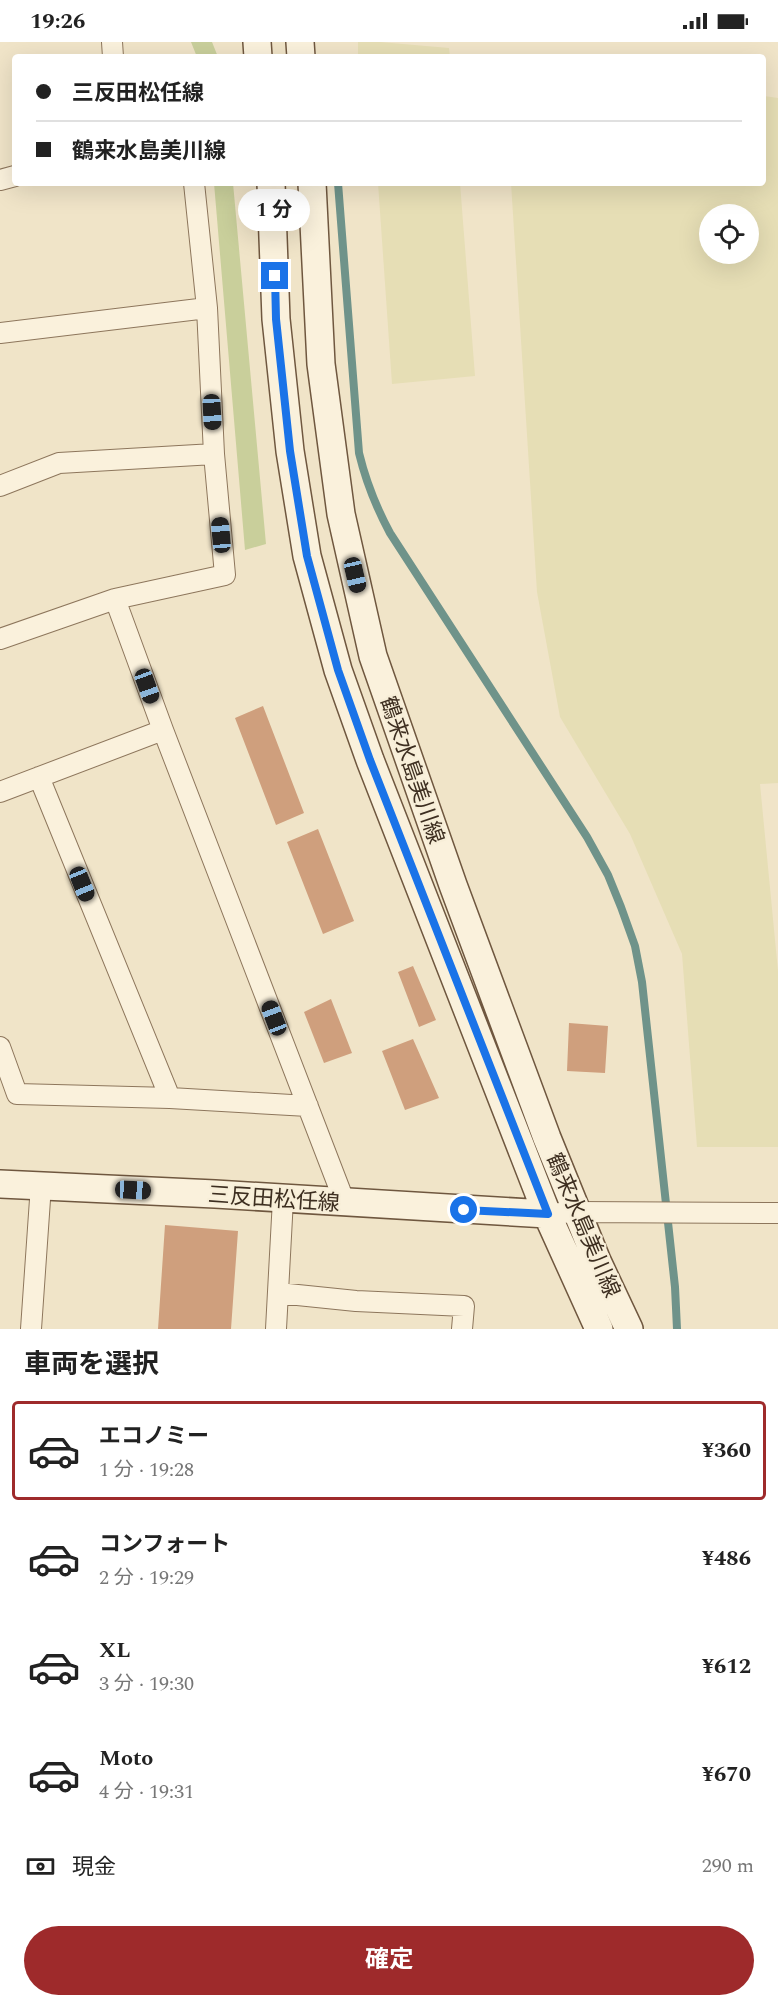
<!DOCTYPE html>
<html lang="ja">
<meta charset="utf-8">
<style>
:root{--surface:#fff;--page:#f2f2f2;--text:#222;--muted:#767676;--line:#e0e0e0;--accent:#9e2a2b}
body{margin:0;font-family:Spectral,"Noto Sans JP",serif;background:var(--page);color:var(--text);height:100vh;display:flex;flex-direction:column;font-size:22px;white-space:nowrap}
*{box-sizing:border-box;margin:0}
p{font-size:20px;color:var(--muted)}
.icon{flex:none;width:33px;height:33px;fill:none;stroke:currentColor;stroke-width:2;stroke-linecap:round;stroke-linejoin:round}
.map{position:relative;height:1287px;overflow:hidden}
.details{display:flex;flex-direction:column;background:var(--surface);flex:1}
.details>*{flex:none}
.top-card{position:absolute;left:12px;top:12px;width:754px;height:132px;border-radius:6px;box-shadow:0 6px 24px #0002;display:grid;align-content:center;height:132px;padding:0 24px;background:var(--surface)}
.buttons{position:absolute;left:699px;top:162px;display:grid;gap:12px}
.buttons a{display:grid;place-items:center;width:60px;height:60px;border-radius:50%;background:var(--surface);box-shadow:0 6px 24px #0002;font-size:30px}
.end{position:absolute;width:27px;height:27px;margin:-14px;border:8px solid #1a73e8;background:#fff;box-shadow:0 0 0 3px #fff}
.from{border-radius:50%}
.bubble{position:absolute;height:42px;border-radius:21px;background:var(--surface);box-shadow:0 6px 24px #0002;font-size:20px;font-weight:700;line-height:42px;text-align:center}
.car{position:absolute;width:18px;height:36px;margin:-18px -9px;border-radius:8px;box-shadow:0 0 4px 2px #0007;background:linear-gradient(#222 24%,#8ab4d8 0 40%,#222 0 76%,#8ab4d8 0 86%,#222 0)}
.top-card b{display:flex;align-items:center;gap:21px;height:57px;font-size:22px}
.top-card b+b{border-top:2px solid var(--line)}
.top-card i{width:15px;height:15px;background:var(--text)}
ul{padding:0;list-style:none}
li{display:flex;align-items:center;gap:18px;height:99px;margin:0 12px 9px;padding:0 12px;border:3px solid transparent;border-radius:6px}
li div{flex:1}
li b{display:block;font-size:22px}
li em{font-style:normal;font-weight:700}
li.on{border-color:var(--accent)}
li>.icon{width:54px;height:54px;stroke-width:1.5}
h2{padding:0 24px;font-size:27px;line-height:72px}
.pay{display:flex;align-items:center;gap:15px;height:66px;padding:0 24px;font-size:22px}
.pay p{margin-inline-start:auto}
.action{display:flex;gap:12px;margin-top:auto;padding:12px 24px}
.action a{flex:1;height:69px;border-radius:36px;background:var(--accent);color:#fff;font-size:24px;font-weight:700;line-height:69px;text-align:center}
.status{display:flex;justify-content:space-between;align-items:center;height:42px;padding:0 30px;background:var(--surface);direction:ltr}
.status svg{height:16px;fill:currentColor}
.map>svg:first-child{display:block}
.farmland{fill:#e6deb5;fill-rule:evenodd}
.green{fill:#c9cf9b}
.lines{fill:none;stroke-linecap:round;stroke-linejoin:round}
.stream{stroke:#6f938a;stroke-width:8}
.building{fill:#cf9f7d}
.street-casing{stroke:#8d765c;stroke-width:22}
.secondary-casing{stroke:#6f573f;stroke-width:30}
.street{stroke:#faf1dc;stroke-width:20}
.secondary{stroke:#faf1dc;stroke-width:27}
.route{stroke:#1a73e8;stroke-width:8}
.labels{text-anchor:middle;stroke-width:4.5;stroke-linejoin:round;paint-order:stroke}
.street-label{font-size:22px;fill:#3d2e20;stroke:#f7eed8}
</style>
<div class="status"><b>19:26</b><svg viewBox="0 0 49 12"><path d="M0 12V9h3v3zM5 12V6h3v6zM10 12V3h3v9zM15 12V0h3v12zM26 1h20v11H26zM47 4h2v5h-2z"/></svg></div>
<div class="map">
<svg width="778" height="1287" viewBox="0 0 778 1287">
<rect width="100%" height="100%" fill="#f0e4c8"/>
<!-- farmland -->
<path class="farmland" d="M358 0H380L449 6 450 15H358Z
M764 54 778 56V741L760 742 778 929V1105H697L682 912 630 792 560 675 537 550 511 141H764ZM748 172V212H710V172Z
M378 141H460L475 334 392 342Z"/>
<!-- green -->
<path class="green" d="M191 0H212L218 15H197Z
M214 141H233L266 502 245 508Z"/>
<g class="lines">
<!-- stream -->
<path class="stream" d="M338 141 359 411C366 440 376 465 390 491L587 795 608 833 621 865 635 904 642 940 675 1245 677 1287"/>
</g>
<!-- building -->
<path class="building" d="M263 664 304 771 276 783 235 676Z
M318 787 354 879 323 892 287 800Z
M413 924 436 978 419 985 398 930Z
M331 957 352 1011 324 1021 304 970Z
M569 981 608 984 605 1031 567 1029Z
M413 997 439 1056 405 1068 382 1009Z
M165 1183 238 1189 231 1287H158Z"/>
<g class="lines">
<defs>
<path id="street" d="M112 0 113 15
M0 138 15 134
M0 291 207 266
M0 444 59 421 214 412
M115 557 163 688 345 1161
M0 597 115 557 225 533 214 412 207 266 194 141
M39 735 170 1056
M0 750 163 688
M0 1005 17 1052 170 1056 308 1064
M547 1172 576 1170 778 1171
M278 1251 356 1259 464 1264 462 1287
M31 1287 41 1143
M276 1287 283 1157"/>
<path id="secondary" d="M257 0 258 15
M300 0 301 15
M271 141 276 277 290 409 307 514 338 628 370 718 547 1172 599 1287
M312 141 321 322 341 472 373 614 453 843 547 1096 597 1219 629 1287
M0 1142 215 1152 547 1172"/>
</defs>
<!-- street casing -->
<use href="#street" class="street-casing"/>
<!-- secondary casing -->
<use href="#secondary" class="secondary-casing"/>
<!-- street -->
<use href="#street" class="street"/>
<!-- secondary -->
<use href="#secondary" class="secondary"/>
</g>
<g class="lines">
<!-- route -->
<path class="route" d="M275 234 276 277 290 409 307 514 338 628 370 718 548 1172 464 1168"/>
</g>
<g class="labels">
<!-- street labels -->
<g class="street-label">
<text transform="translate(413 728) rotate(71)" y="8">鶴来水島美川線</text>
<text transform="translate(274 1156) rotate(4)" y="8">三反田松任線</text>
<text transform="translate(584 1183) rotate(67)" y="8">鶴来水島美川線</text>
</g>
</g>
</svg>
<div class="buttons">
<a><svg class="icon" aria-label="locate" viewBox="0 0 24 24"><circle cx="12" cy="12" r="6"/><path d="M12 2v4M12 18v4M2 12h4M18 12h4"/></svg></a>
</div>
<i class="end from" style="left:464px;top:1168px"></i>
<i class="end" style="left:275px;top:234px"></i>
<div class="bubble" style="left:238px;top:147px;width:72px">1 分</div>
<i class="car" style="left:212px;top:370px;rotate:177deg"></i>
<i class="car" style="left:221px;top:493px;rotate:355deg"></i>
<i class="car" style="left:355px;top:533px;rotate:167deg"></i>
<i class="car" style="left:147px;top:644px;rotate:160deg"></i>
<i class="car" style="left:82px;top:842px;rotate:158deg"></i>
<i class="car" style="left:274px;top:976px;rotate:339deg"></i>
<i class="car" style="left:133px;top:1148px;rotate:93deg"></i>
<div class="top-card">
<b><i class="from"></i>三反田松任線</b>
<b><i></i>鶴来水島美川線</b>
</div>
</div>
<section class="details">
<h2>車両を選択</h2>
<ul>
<li class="on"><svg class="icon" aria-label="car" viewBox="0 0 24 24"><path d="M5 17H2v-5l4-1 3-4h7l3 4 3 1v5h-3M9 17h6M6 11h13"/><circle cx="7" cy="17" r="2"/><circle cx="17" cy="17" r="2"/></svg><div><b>エコノミー</b><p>1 分 · 19:28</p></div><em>¥360</em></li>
<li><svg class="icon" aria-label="car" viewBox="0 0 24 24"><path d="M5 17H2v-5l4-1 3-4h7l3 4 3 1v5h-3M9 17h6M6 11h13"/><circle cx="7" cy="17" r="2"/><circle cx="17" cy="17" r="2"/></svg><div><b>コンフォート</b><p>2 分 · 19:29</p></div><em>¥486</em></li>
<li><svg class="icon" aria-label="car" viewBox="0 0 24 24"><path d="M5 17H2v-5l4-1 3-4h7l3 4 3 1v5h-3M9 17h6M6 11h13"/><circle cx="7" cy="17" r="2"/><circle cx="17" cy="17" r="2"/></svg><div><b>XL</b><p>3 分 · 19:30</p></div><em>¥612</em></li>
<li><svg class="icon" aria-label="car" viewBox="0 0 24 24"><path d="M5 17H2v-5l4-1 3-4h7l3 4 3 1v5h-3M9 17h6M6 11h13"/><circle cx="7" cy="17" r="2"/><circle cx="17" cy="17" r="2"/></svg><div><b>Moto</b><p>4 分 · 19:31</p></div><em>¥670</em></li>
</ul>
<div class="pay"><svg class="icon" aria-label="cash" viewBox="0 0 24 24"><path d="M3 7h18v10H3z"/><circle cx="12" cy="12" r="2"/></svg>現金<p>290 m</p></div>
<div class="action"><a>確定</a></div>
</section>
